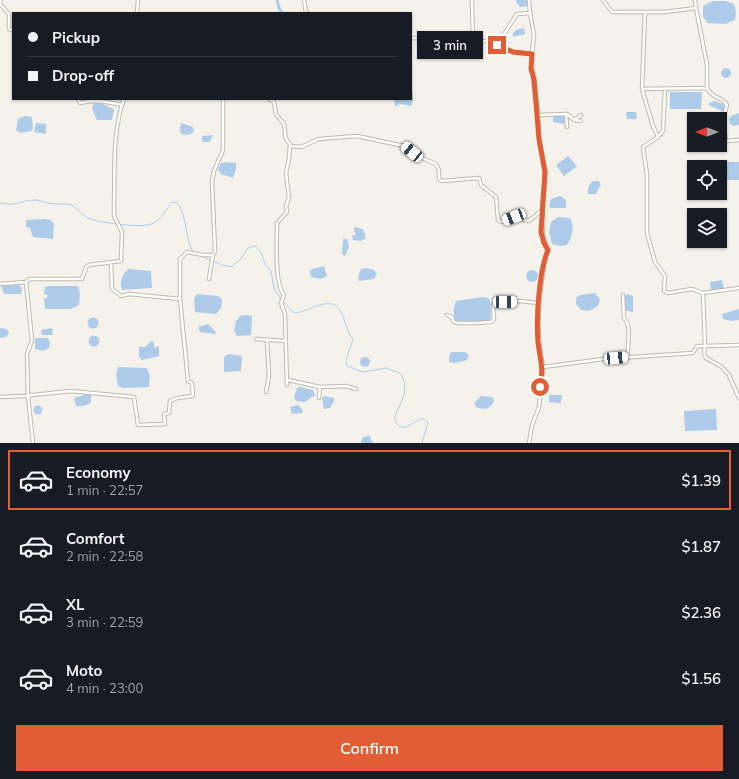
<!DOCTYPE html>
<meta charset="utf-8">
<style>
:root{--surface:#171b24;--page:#242831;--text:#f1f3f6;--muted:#9ea1a6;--line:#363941;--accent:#e25d33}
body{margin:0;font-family:Mulish,sans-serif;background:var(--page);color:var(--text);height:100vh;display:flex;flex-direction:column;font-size:15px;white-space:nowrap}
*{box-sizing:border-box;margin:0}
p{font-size:13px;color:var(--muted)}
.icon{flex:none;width:22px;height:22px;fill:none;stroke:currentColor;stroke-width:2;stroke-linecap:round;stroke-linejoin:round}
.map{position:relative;height:443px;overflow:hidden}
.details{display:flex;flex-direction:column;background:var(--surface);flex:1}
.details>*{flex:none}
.banner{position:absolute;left:12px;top:12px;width:400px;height:88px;border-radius:0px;box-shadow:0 1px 3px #0004;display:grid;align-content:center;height:88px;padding:0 16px;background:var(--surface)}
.needle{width:26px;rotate:270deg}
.buttons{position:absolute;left:687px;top:112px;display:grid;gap:8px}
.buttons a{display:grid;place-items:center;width:40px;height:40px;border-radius:0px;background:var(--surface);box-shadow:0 1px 3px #0004;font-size:20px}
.end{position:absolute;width:18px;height:18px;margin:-9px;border:5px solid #e25d33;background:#fff;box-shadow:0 0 0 2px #fff}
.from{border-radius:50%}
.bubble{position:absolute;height:28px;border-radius:0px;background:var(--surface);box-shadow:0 1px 3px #0004;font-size:13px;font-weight:600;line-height:28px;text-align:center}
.car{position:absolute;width:12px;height:24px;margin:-12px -6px;border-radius:5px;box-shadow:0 0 3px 1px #0007;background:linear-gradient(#fff 24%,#345 0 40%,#fff 0 76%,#345 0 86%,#fff 0)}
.banner b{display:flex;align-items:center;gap:14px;height:38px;font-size:15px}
.banner b+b{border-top:1px solid var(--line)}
.banner i{width:10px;height:10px;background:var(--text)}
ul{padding:7px 0 0;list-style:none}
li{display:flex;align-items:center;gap:12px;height:60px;margin:0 8px 6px;padding:0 8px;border:2px solid transparent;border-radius:0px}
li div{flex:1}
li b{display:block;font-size:15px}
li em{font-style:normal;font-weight:600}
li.current{border-color:var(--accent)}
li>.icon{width:36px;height:36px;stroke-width:1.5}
.primary-button{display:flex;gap:8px;margin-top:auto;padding:8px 16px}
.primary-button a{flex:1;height:46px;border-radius:0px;background:var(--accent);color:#fff;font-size:16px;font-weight:600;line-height:46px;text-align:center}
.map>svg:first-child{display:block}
.water{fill:#aecce9}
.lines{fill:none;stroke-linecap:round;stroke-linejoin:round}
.stream{stroke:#aecce9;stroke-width:1}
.canal{stroke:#aecce9;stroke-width:3}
.street-casing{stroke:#bebaae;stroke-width:4.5}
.street{stroke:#fff;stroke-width:2.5}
.route{stroke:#e25d33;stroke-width:5}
</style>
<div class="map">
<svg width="739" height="443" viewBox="0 0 739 443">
<rect width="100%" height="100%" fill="#f4f2eb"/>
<!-- water -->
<path class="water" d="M516 0H527L528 6 521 7 517 4Z
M713 1H726L734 4 736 12 735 20 725 24 708 23 703 17V6Z
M524 28 525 34 513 37V33L516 30Z
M721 73a5 5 0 1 1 10 0a5 5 0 1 1-10 0Z
M411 92H413V101L411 106 401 104 395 106 394 99H411Z
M670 92H702L701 109H670Z
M94 101C102 102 107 107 114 109L112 120H97L92 109Z
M715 101 723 104 725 107 724 112 709 105V103Z
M626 112H636L637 119H627Z
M739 113V125L734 126 730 124 729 119 731 116Z
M565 115V124L553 122V116Z
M25 116 32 117 33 129 31 131 20 133 16 130 18 119Z
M36 123 46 124V134L34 132Z
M181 123 193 127 194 132 188 135 181 134 180 129Z
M213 135 210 142H203L202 140V136Z
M568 156 577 166 564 176 556 165Z
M226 162 236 163V169L233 178 221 174 218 169 221 163Z
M721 162H739V180H721Z
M593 181H598L601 184 596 194H588C587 189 589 184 593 181Z
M560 196 566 200V208H551L549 206 551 199Z
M558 217 570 218C575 225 572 238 567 245L560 246 552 244 549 232 551 222Z
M44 219 51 220 54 224 53 239 33 237 30 228 26 227V220Z
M354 227 363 229 366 238 361 241 353 240 352 236 356 234 354 231Z
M343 239H347L349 247 345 256 342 254Z
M324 266 327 276 321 279 311 277 310 271 312 269Z
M366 268 374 270 377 274 374 279 359 281 358 277 361 269Z
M129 269 151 271 152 288 122 290C119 282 122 273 129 269Z
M526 276a6 6 0 1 1 12 0a6 6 0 1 1-12 0Z
M722 280 724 289 711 290 710 282Z
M19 285 22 288 21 294H4L1 286Z
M49 286H78L80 294 79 305 71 309H45L44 298H47L48 295 44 294 45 287Z
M595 293 600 300 598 306 589 311 581 310 576 304V298L580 295Z
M197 294 218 296 222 299 221 308 216 314 195 312 194 299Z
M627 294 633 296V312L624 310V298Z
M483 297 488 298 490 301 491 321 456 322C453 316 453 307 456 301Z
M739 309V320L731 321 723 319 722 314Z
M247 315 252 316 251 335 237 336 234 331 236 321 240 316Z
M87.5 323a5.5 5.5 0 1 1 11 0a5.5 5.5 0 1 1-11 0Z
M208 324 216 332 215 334 200 332 198 327Z
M0 328 7 329 9 333 6 337 0 338Z
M52 328 53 335H42L41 330Z
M88.5 341a5.5 5.5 0 1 1 11 0a5.5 5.5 0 1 1-11 0Z
M37 338H47L50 341 49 348 43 351 35 349V339Z
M151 341 154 342V348L159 346V356L142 360 139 357V347H145Z
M453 352H465L469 355 467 360 455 363 449 362 450 353Z
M228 354 242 356 241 371 224 372V357Z
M360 362a5 5 0 1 1 10 0a5 5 0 1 1-10 0Z
M118 367 147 368 150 376 149 387 123 388 118 386 116 375Z
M300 387 313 390 315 395 305 402 296 401 294 397 297 388Z
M91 393V402C87 406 82 407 76 406L74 398Z
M549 395H562L561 403 549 402Z
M324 396 334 398V401L330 408 324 409 322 398Z
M481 396 492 397 494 400 492 405 486 409 477 408 474 403Z
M298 405 303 410 302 413 292 414 290 407Z
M33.5 410a4.5 4.5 0 1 1 9 0a4.5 4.5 0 1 1-9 0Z
M716 409 717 430 685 431 684 411Z
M369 435 373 443H361L362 438Z"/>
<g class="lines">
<!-- stream -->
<path class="stream" d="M0 203C18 207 20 200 36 200 40 200 43 202 47 203 53 204 60 204 66 204 77 205 80 214 88 218 99 223 144 229 154 223 161 219 167 209 172 202L178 203C187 218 185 237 193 252
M199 255 222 265 231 267 240 260 248 248 255 246 261 252 265 264 271 271 274 289 281 299
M283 301 294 313C308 313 329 294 340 310 346 319 345 330 353 339L346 360 347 366 363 372 386 368 400 373C418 399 378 419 404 428L422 418 428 422 422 443"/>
<!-- canal -->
<path class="canal" d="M277 0 279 8 282 13"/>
<defs>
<path id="street" d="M1 0 0 4 9 14V29L13 30
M304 0 306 13H308
M472 0 473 41
M603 0 612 12H665L696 8 695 0
M696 8 707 65V88
M137 13 138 0
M530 13 534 35 532 54
M411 38 437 39 453 44 487 41 513 52 532 54C531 74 536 95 538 115L566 114 567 127
M497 45 517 14 530 13 529 0
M642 89 707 88C712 99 722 96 727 105L723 119 726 141 739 140
M78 99 80 103C97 99 106 102 122 105
M269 99 274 102 276 114 284 124C286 132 283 138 290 144L289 159 286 173 289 198 286 206 287 212 277 223C277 239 274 283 284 295L281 303 285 314 287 385
M567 114 574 120 581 121
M538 115 539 139 545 172 542 210
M574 120 581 115
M658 137 663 131 665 89
M290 146 301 147 319 139 357 136 404 146 420 157 436 164 439 170V179L442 181 479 178 481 185 496 197 498 219 501 222 514 217 529 221 542 210C546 226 538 233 548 250 543 260 544 269 542 280 537 310 537 337 543 367L603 359 693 353 697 346H705L703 293 692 289 668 293 664 291 665 276 655 262 647 233V175L643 147 658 137 653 126 642 89 645 12
M209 279 213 255
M26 282 32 340 27 354 28 396 33 443
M0 284 26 282 30 279H82L86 267 89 265 121 261 122 232 114 216V205C115 170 112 132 124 99
M703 293 739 288
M623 295 624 318C632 325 627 346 628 357
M180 299V259L187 252 203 255H213L215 251 212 181 214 171 223 150V99
M447 315 452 317 453 321 457 323H478L491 322 494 319 493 306 495 303 520 301 538 303
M256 339 286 341
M739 345 705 346 704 353 706 358 722 367 729 375 739 398
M288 380 320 387 346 386 356 389
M266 392 269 376 267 340
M0 397 23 396 71 391 134 397 138 425 165 424 164 414 169 413 170 401 177 398 193 396 192 383 188 381 180 299 129 294 121 296 112 289 111 263
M319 398 320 387
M529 443 532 425 539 407 543 367"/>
</defs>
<!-- street casing -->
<use href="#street" class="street-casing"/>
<!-- street -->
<use href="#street" class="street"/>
</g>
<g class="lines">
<!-- route -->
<path class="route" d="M497 45 513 52 532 54 531 69 534 79 539 139 545 172 541 232 544 243 548 250C539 271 536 318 538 342 540 360 544 368 540 387"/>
</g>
</svg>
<div class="buttons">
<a><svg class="needle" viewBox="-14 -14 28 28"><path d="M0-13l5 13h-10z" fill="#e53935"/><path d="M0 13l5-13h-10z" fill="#9ea1a6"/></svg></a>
<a><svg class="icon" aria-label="locate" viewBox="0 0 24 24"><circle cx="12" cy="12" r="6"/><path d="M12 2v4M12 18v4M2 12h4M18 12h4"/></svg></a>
<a><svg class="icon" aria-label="layers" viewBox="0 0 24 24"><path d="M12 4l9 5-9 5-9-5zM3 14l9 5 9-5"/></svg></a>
</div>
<i class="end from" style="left:540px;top:387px"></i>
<i class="end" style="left:497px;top:45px"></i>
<div class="bubble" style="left:417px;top:31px;width:66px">3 min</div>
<i class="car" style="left:412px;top:152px;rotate:309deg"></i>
<i class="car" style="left:514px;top:217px;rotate:249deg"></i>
<i class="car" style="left:505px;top:302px;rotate:89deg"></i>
<i class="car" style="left:616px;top:358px;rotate:85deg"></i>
<div class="banner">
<b><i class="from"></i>Pickup</b>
<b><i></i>Drop-off</b>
</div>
</div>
<section class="details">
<ul>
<li class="current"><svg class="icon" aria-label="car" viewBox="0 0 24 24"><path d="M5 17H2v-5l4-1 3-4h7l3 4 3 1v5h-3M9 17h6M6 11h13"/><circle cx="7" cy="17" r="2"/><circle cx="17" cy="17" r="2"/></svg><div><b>Economy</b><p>1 min · 22:57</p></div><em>$1.39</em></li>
<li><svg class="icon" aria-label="car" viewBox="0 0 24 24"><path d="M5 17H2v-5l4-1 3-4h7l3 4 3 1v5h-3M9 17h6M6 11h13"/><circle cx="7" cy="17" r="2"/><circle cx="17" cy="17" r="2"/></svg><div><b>Comfort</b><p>2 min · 22:58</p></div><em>$1.87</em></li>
<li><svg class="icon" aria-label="car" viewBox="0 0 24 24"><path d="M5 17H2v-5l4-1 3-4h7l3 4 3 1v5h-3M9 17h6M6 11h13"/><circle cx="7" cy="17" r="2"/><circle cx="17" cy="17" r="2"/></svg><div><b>XL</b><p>3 min · 22:59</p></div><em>$2.36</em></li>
<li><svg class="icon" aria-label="car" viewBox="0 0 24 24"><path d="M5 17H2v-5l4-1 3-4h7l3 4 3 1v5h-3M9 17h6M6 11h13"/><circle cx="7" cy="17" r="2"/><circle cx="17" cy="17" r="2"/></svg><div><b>Moto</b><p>4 min · 23:00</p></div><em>$1.56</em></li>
</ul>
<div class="primary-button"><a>Confirm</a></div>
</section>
